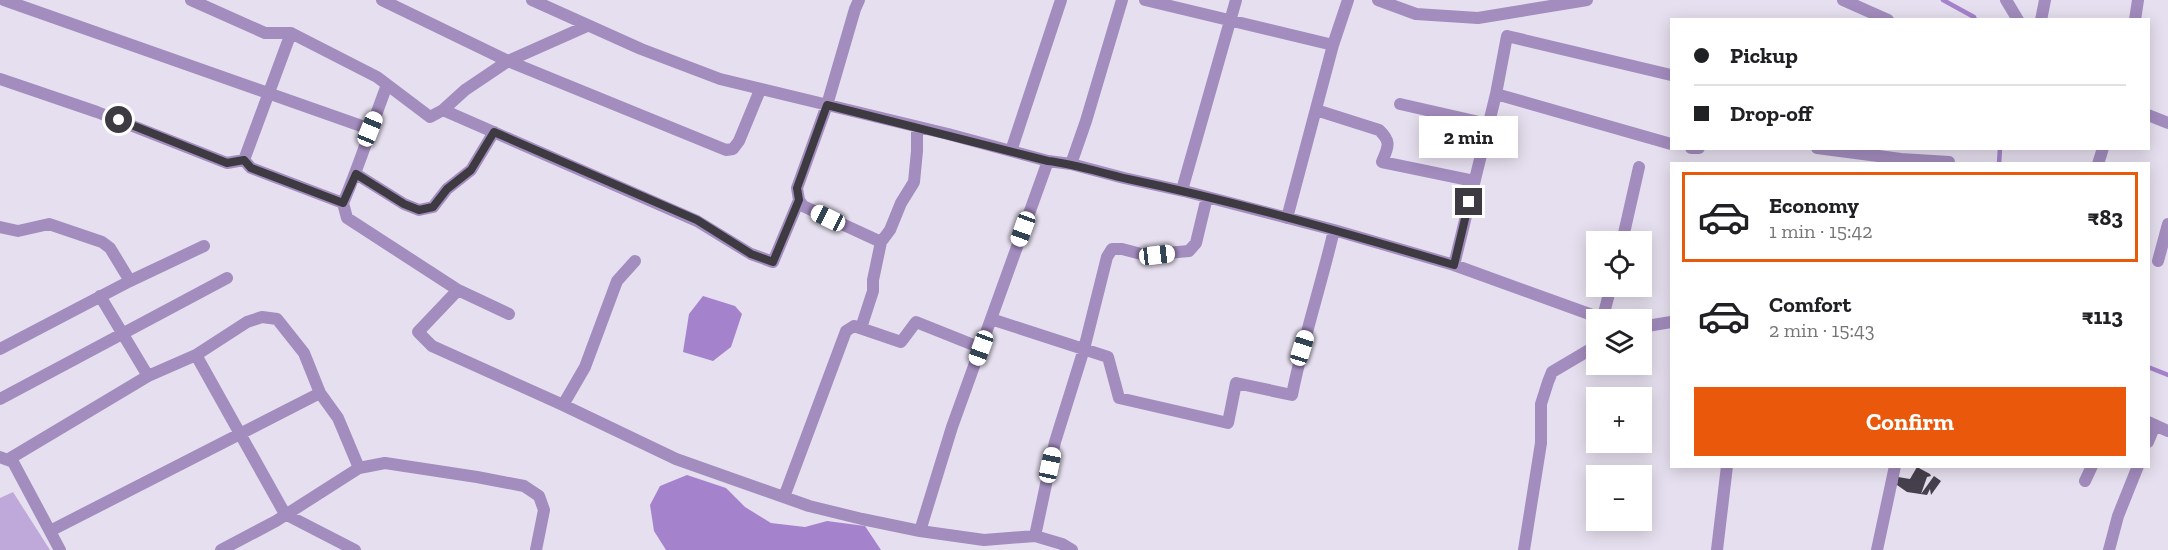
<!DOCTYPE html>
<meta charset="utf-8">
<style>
:root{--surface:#fff;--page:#f6f6f6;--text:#202124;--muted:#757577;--line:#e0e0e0;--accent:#ea580c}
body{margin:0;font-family:"Zilla Slab",serif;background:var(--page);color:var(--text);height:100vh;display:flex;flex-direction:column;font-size:22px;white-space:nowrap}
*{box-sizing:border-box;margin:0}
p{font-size:20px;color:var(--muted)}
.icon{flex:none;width:33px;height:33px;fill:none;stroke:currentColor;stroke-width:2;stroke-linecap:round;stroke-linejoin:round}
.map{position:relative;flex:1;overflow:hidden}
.side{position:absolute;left:1670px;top:162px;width:480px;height:306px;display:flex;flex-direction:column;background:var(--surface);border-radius:0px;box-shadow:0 3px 15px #0003}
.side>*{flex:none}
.banner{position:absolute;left:1670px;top:18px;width:480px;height:132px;border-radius:0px;box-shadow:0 3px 15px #0003;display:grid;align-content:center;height:132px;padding:0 24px;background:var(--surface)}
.tools{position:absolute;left:1586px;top:231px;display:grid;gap:12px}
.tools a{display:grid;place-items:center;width:66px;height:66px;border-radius:0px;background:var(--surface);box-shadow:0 3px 15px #0003;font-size:30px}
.end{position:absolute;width:27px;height:27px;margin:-14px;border:8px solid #3d3a41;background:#fff;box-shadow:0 0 0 3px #fff}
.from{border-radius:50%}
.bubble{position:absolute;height:42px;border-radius:0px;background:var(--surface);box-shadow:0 3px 15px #0003;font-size:20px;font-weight:800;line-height:42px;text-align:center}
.car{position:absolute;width:18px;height:36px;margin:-18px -9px;border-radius:8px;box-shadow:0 0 4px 2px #0007;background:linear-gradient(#fff 24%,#345 0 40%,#fff 0 76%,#345 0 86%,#fff 0)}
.banner b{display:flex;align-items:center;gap:21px;height:57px;font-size:22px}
.banner b+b{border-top:2px solid var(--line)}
.banner i{width:15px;height:15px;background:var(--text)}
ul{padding:10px 0 0;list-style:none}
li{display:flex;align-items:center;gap:18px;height:90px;margin:0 12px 9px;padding:0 12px;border:3px solid transparent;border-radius:0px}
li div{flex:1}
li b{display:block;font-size:22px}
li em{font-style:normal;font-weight:800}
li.active{border-color:var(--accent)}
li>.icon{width:54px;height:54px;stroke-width:1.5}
.action{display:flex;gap:12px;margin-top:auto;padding:12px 24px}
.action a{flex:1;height:69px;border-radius:0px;background:var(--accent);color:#fff;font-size:24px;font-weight:800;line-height:69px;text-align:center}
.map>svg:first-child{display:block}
.green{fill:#bfa9da}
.water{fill:#a583cc}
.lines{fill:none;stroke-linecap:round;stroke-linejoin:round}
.stream{stroke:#a583cc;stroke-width:4.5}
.building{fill:#46404d}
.street{stroke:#a38cbe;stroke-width:12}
.route{stroke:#3d3a41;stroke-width:8}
</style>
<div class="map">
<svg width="2168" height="550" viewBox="0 0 2168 550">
<rect width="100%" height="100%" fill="#e6dfef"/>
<!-- green -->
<path class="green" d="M13 492 50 550H0V498Z"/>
<!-- water -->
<path class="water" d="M703 296 735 306 742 314 731 347 713 361 683 352 689 314Z
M687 475 726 488 745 507 771 523 805 527 827 521 865 526 881 550H666L654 531 650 505 660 486Z"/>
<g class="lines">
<!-- stream -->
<path class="stream" d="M1943 0 1974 17 1975 20
M1999 164 2000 148
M2148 367 2168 375"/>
</g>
<!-- building -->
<path class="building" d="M1917 467 1930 474 1931 476 1927 477 1921 494 1934 476 1941 481 1931 495 1930 489 1927 495 1907 492 1897 485 1898 477 1910 479Z"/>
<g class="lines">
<!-- street -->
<path class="street" d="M4 0 370 129
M191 0 265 33H291L377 77 430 117 443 110 465 90 508 61 587 26
M382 0 508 61 726 150 733 149 739 141 760 90
M532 0 641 49 720 79 948 134 1048 161 1071 164 1124 178 1188 192 1334 230 1454 265 1606 320
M859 0 855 9 827 105 797 188 799 200 803 206 881 242 873 280V291L861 328
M1145 0 1333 45 1287 218
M1378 0 1416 14 1478 18 1587 0
M1843 0 1888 20
M2006 0 2018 20
M2041 20 2045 0
M2135 20 2138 0
M1333 45 1348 0
M0 79 97 112 227 163 244 160 251 168 343 203 347 218 458 290 418 332 432 346 563 405 676 459 809 506 862 519 920 531 984 540 1035 536 1055 442 1084 349 1107 257 1112 249H1122L1145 255 1189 251 1196 243 1207 197
M1496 94 1507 36 1671 75
M1400 104 1488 124
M443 110 697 221 751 254 773 262 799 200
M1316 110 1379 130C1392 142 1388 147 1382 162L1474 181
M2148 115 2168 123
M1691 148H1699
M1817 148 1901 159 1949 162
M1011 151 1061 0
M244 160 291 33
M1071 164 1086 121 1122 0
M2098 164 2103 148
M356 174 404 204 419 210 433 207 447 189 471 170 494 132
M1182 190 1236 0
M343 203C360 164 372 124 387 85
M0 227 18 231 49 224 102 242 110 248 130 281
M881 242 890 230 901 203 914 182 917 151V127
M1622 242 1639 167
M2158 261 2168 224
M1454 265 1496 94 1671 144
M458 290 509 314
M100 296 148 376
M1603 317 1611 286
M991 319 1108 357 1119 398 1228 423 1236 383 1292 395C1303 339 1321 286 1334 230
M1641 327 1671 322
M0 349 130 281 204 246
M196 355 247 322 262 317 277 319 304 353 320 393
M0 399 227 278
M563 405 585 367 617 281 635 261
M2148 422 2168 431
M2148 442 2155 425
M0 457 13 462 60 550
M9 459 148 376 196 355 285 514 355 550
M2085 481 2092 466
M784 497 846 331 854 326 901 342 916 322 981 348
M50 531 320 393 338 418 359 468
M920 531 952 427 1048 161
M1035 536 1062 544 1072 550
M221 550 276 521 359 468 385 463 477 477 524 486 539 496 544 510 536 550
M1524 550 1541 443V404L1548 382 1552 372 1596 346
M1717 550 1727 466
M1877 550 1895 466
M2109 550 2118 516 2138 466"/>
</g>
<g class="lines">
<!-- route -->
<path class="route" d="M119 120 227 163 244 160 251 168 343 203 356 174 404 204 419 210 433 207 447 189 471 170 494 132 697 220 751 254 773 262 799 200 797 188 827 105 1048 161C1075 164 1101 173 1128 179 1238 202 1346 233 1454 265L1469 202"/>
</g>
</svg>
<div class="tools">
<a><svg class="icon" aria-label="locate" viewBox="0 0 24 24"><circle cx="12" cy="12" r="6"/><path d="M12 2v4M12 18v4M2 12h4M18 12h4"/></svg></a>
<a><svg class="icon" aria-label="layers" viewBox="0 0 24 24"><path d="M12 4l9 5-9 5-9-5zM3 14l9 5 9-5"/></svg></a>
<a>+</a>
<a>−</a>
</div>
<i class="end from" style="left:119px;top:120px"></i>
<i class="end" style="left:1469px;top:202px"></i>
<div class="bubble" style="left:1419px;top:116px;width:99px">2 min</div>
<i class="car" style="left:370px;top:129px;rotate:22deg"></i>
<i class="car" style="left:828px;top:218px;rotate:296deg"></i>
<i class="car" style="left:1023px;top:229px;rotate:200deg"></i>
<i class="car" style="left:1157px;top:255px;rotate:83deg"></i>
<i class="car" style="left:981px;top:348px;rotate:200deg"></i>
<i class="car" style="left:1302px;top:348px;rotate:17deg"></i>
<i class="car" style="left:1050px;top:465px;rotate:12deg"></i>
<div class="banner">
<b><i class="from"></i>Pickup</b>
<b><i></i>Drop-off</b>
</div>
<section class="side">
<ul>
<li class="active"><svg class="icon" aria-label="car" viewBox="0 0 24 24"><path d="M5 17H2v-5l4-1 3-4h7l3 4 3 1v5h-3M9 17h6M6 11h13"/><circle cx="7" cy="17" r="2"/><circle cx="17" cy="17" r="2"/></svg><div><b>Economy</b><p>1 min · 15:42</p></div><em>₹83</em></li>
<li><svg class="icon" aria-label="car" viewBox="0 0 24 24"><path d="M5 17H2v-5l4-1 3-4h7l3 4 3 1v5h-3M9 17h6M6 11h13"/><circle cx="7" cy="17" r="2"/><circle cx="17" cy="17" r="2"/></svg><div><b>Comfort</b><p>2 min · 15:43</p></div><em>₹113</em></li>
</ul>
<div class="action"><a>Confirm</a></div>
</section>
</div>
